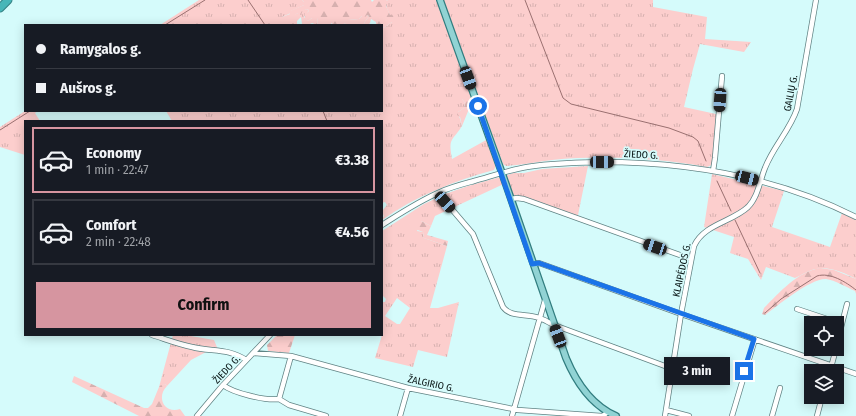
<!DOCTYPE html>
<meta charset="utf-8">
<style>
:root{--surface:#171b24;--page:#20242c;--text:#f1f3f6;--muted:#9ea1a6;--line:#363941;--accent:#d695a0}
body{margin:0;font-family:"Fira Sans Condensed",sans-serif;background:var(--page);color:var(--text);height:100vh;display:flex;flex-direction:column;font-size:15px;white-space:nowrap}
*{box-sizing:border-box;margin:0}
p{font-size:13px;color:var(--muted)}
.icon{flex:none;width:22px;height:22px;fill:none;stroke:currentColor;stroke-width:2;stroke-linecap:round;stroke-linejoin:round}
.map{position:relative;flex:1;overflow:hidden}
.sheet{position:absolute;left:24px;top:120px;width:359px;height:216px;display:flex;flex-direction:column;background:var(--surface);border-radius:0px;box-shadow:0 2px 10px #0003}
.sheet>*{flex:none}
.top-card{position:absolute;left:24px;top:24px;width:359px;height:88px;border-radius:0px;box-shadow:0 2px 10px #0003;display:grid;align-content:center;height:88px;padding:0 12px;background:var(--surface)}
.tools{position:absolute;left:804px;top:316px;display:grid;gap:8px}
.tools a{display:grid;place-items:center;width:40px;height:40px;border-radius:0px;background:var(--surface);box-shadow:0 2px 10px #0003;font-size:20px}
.end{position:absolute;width:18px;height:18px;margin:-9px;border:5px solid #1a73e8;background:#fff;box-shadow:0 0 0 2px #fff}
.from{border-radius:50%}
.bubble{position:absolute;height:28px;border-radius:0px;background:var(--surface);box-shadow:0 2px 10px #0003;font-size:13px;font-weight:700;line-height:28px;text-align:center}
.car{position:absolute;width:12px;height:24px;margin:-12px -6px;border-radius:5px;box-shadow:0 0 3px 1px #0007;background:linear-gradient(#222 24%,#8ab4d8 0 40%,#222 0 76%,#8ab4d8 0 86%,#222 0)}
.top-card b{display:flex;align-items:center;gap:14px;height:38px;font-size:15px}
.top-card b+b{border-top:1px solid var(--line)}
.top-card i{width:10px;height:10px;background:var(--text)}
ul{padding:7px 0 0;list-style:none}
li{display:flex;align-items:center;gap:12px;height:66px;margin:0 8px 6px;padding:0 4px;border:2px solid var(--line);border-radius:0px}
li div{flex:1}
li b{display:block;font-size:15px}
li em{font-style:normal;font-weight:700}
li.active{border-color:var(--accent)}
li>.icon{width:36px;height:36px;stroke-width:1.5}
.button{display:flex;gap:8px;margin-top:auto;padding:8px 12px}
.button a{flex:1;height:46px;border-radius:0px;background:var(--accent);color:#111;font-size:16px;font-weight:700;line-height:46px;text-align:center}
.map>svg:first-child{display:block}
.grass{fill:url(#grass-tufts);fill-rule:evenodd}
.forest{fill:url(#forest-firs)}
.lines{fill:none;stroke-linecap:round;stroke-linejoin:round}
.stream{stroke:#9a7070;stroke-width:1}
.minor-casing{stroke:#608384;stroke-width:6}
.major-casing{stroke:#317d7f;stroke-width:8}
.highway-casing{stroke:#317d7f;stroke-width:9}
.minor{stroke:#fff;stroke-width:4.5}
.major{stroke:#91d3d4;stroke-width:5.5}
.highway{stroke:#47b6b8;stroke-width:7}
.route{stroke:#1a73e8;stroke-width:5}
.labels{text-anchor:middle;stroke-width:3.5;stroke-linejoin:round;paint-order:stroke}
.street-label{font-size:10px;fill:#071414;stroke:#d5fbfb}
</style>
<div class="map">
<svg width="856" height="416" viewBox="0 0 856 416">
<defs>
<pattern id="grass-tufts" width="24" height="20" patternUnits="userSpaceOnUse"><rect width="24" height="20" fill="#fccecd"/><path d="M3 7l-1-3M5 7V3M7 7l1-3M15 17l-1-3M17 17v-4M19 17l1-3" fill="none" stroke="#d6b0af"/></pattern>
<pattern id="forest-firs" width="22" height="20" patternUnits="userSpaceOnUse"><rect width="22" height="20" fill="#fccecd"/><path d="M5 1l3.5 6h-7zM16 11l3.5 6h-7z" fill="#d6b0af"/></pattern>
</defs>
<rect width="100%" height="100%" fill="#d5fbfb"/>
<!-- grass -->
<path class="grass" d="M199 0H302L304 2V5L291 11V13L282 17H290L306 9 309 10 304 17 308 21 312 18H318L317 25 312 23 308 25 302 24 301 17 297 21V25H160Z
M388 0H438L470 91 462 99 465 103 464 108 458 112 462 126C452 142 448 137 452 159L488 139 496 165 494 170C454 181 416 196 382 220V216L384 217 382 211 387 205 385 202 382 203V121H172L166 111H382V27L384 28 392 22C391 15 385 8 386 1Z
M443 0H653V7L707 17 705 39 751 42 744 52 700 44 693 69 684 107 716 114 718 119 712 165 707 167C657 158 603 155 552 160 537 162 522 165 506 166L503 164Z
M367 15 369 16 364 23 365 25H344L348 20 359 19 362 16Z
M25 111H38L35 113 40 121H25V155L0 147V127Z
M588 166 577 220 523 201 515 200 508 182 435 216 431 226 421 221 417 231 423 232 424 238 447 246 430 308H438L459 302 447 357 418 350 413 367 375 358 382 335V302H385L386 299 382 295V231L424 204 445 194 468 186 514 173H524L542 169ZM397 298 410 308 400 324H397L385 316Z
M712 174 784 191 772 227 830 247 842 213 856 220V279C845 273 829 266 816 269 809 270 802 275 795 278L766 267 761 280 748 259 730 253 734 237 704 227Z
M173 335H185L214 340 219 352 208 351 191 360 167 386 165 384 159 387Z"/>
<!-- forest -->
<path class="forest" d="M302 0H371L372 2 374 0H388L386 1V6L390 15 393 14 398 21 394 23 392 22 384 28 382 27V25H376V22L371 19 370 23 368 25H365L364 23 369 16 367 15 365 17 362 16 359 19 348 20 350 24H348L345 23 344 25H334L331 23V25H317L318 18H312L308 21 305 19V13L308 12 309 10 306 9 302 12 301 15 298 13 295 15V17L293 19 290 18 288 21 283 20 282 17 290 14V11L304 5V2Z
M465 89 470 91 476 108 469 109 462 126 460 117 457 115 458 112 464 108 465 103 462 99 461 92Z
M406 218 421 221 431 226 427 235 448 241 447 246 424 238 423 232 407 226 405 223Z
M820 268 834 270 856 279V294L855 291C846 287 835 280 826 279 811 278 777 306 765 315L762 314 764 308C780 292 797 272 820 268Z
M277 335H295L289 353 268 351 267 345Z
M74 376 144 408H148L152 404 159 387 161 385 165 384 167 386C156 397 164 414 180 409L185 416H139L72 382Z"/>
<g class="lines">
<!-- stream -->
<path class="stream" d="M248 0 265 25
M525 0 563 98 571 104 669 128 693 137 698 141 706 161
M165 25 205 0
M323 111 327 121
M0 130 30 111
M717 181 731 211
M735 220 760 273
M765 313 781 299 817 276C830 272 846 282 856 290"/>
<defs>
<path id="minor" d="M713 171 715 158 722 76
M438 193 473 234 503 307C511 318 527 313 539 318 544 319 549 323 554 325L673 369
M511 199 517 198 524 199 691 259
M382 225C401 213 419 201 440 192 451 187 463 184 474 181 492 176 509 170 527 167 551 163 576 163 600 162 688 162 777 177 856 217
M533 264 539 263 681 314 856 374
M797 309 842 324
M152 335C165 339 178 344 192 347 211 352 229 348 246 360
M837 343 847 304
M253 353 291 356 408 388 518 410 602 416 604 415 608 412
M291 356 279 399 289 405 326 416
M830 371 836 349
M223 385C233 393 266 401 279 399
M666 410 689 416
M197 416 223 385 270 335
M400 416 408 388
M512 416 545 300
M665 416 681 314 694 246C704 224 732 222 748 207 758 197 760 180 765 168 773 147 790 130 797 109L816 0
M732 416 755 339
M772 416 780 388
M817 416 822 397"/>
<path id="major" d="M440 0 502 173 566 358C576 382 591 405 616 416"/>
<path id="highway" d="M0 8 8 0"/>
</defs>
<!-- minor casing -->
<use href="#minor" class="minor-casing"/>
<!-- major casing -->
<use href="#major" class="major-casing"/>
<!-- highway casing -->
<use href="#highway" class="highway-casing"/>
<!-- minor -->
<use href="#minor" class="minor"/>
<!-- major -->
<use href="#major" class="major"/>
<!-- highway -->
<use href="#highway" class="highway"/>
</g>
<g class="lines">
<!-- route -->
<path class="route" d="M478 106 532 264 539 263 754 339 744 371"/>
</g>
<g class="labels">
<!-- street labels -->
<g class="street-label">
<text transform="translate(790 93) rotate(-79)" y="4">GAILIŲ G.</text>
<text transform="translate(641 154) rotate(3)" y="4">ŽIEDO G.</text>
<text transform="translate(681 270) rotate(-78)" y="4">KLAIPĖDOS G.</text>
<text transform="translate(226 369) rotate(-47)" y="4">ŽIEDO G.</text>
<text transform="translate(431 383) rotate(12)" y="4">ŽALGIRIO G.</text>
</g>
</g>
</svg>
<div class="tools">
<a><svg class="icon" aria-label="locate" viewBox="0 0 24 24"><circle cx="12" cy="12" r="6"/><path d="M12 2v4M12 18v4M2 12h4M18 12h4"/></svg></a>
<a><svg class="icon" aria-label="layers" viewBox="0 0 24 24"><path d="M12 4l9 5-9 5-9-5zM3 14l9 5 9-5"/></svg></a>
</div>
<i class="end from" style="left:478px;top:106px"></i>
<i class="end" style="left:744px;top:371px"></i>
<div class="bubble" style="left:664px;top:357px;width:66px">3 min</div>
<i class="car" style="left:468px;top:78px;rotate:160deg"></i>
<i class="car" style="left:720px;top:100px;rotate:184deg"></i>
<i class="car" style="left:602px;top:162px;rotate:90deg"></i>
<i class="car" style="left:747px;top:178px;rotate:105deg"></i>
<i class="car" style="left:445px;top:202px;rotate:138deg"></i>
<i class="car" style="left:655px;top:247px;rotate:289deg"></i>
<i class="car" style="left:558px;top:336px;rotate:339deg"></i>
<div class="top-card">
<b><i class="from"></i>Ramygalos g.</b>
<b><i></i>Aušros g.</b>
</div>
<section class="sheet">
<ul>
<li class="active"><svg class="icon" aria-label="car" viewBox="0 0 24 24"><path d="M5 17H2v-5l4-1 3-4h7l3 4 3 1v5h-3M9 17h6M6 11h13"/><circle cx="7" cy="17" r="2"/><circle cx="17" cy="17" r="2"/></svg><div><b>Economy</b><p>1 min · 22:47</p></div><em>€3.38</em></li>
<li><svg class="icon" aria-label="car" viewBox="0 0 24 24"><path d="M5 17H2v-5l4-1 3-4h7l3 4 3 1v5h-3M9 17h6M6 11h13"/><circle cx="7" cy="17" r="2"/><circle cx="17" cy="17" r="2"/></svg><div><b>Comfort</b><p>2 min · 22:48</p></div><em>€4.56</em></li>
</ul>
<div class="button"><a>Confirm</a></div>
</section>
</div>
